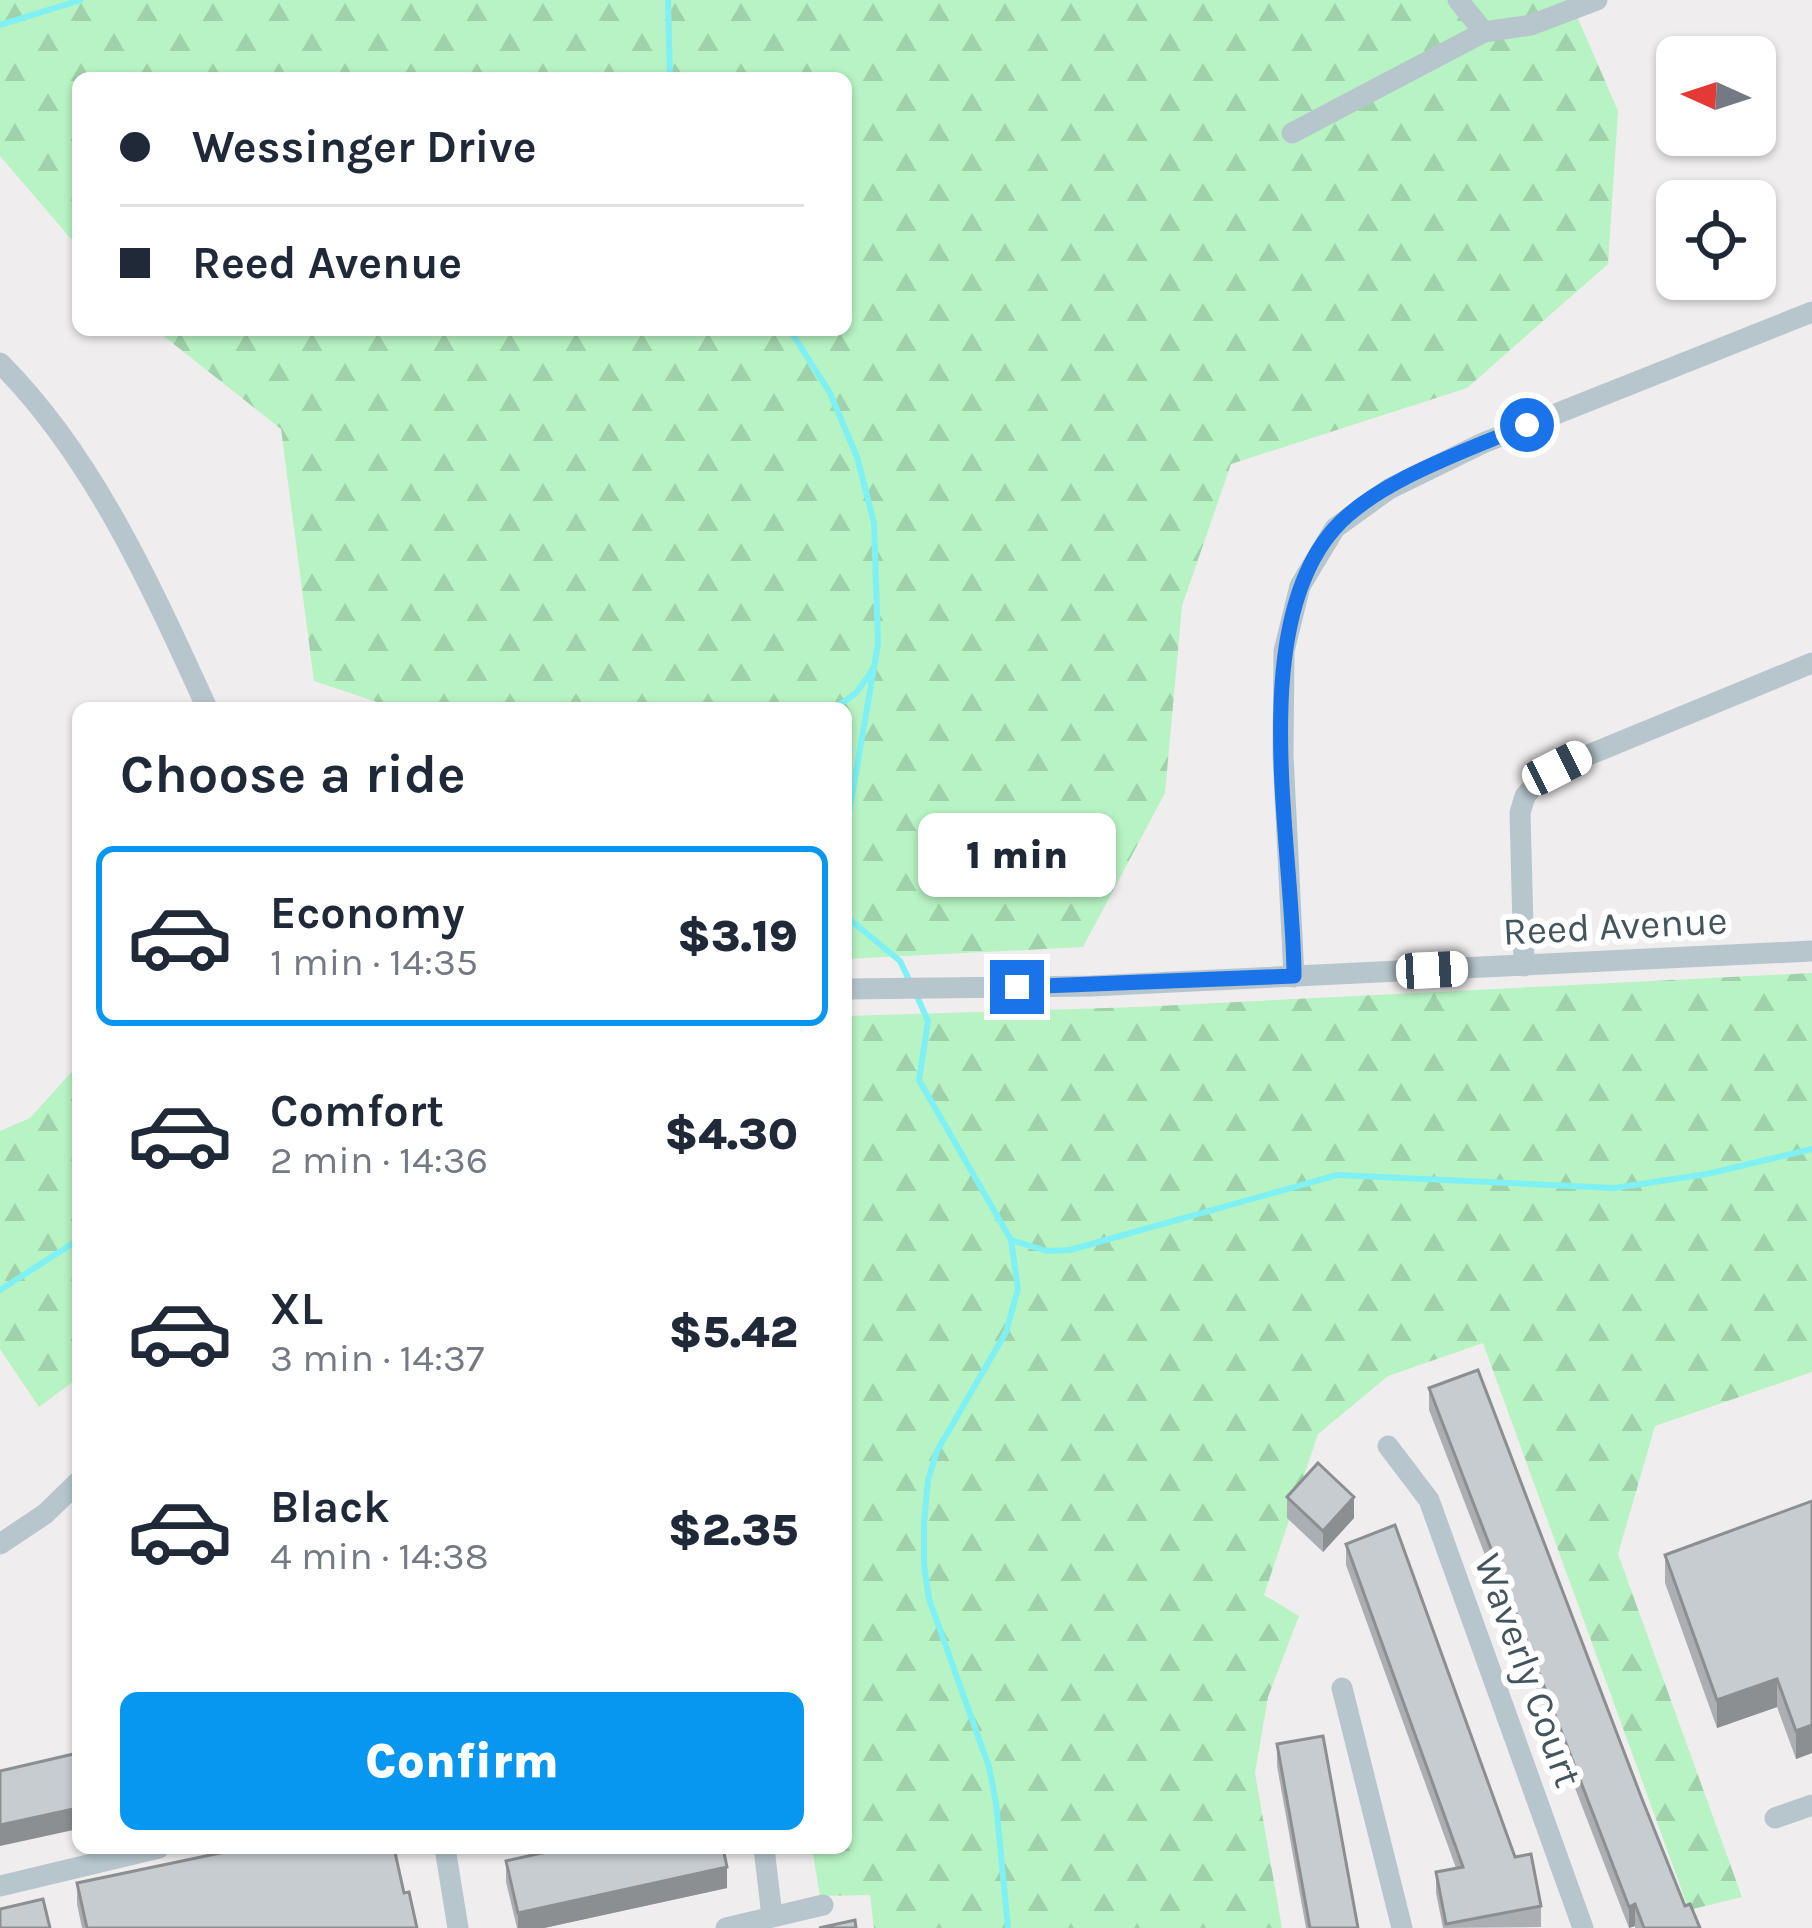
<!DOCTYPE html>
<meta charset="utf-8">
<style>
:root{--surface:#fff;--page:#f6f6f7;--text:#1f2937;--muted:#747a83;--line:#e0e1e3;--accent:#0897f0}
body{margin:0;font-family:Karla,sans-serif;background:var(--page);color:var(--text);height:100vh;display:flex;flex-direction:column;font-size:45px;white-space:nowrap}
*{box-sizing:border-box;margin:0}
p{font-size:39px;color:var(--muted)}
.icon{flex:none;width:66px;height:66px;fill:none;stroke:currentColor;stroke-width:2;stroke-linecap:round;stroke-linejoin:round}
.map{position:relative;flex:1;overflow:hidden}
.drawer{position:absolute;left:72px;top:702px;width:780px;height:1152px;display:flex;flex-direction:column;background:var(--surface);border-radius:18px;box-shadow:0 3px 9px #0004}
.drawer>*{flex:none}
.hud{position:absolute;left:72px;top:72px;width:780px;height:264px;border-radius:18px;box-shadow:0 3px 9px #0004;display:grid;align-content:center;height:264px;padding:0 48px;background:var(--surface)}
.needle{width:78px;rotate:273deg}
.controls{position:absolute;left:1656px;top:36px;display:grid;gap:24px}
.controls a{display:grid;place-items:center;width:120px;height:120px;border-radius:18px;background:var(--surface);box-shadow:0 3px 9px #0004;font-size:60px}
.end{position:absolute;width:54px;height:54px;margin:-27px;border:15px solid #1a73e8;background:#fff;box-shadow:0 0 0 6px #fff}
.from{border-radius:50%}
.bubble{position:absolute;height:84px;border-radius:18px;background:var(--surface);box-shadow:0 3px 9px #0004;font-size:39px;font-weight:800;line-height:84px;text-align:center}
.car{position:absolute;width:36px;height:72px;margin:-36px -18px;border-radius:15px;box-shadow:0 0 9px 3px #0007;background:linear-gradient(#fff 24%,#345 0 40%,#fff 0 76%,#345 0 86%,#fff 0)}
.hud b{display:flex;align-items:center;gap:42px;height:114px;font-size:45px}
.hud b+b{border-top:3px solid var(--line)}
.hud i{width:30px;height:30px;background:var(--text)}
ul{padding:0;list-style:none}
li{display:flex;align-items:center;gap:36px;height:180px;margin:0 24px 18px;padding:0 24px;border:6px solid transparent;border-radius:18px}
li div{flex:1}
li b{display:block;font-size:45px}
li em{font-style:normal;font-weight:800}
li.selected{border-color:var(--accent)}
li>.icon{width:108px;height:108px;stroke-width:1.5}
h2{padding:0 48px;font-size:54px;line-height:144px}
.button{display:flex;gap:24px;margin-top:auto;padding:24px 48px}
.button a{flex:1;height:138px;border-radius:18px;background:var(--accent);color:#fff;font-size:48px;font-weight:800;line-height:138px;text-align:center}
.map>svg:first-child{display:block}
.forest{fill:url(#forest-firs)}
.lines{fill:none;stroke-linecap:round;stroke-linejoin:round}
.stream{stroke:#7ff1f4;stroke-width:6}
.street{stroke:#b7c6cc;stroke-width:21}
.wall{fill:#abafb4}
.shaded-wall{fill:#8b8f92}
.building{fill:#c7ccd1;stroke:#8b8f92;stroke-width:3}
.route{stroke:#1a73e8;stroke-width:15}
.labels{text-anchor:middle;stroke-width:12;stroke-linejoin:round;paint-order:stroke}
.street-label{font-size:39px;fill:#44555d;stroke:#fff}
</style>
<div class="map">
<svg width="1812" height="1928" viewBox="0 0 1812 1928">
<defs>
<pattern id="forest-firs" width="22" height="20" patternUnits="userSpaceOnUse" patternTransform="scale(3)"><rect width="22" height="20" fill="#b7f3c3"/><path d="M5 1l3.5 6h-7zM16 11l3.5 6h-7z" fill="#9fd2aa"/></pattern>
</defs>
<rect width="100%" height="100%" fill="#f0edee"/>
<!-- forest -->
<path class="forest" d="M0 0H1570L1618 111 1608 264 1467 388 1231 464 1182 606 1165 793 1083 947 846 959V708H395L314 681 281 429 156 330H846V78H78V247L0 156Z
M1812 973V1372L1655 1426 1618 1554 1742 1897 1689 1910 1483 1343 1388 1376 1318 1434 1264 1595 1299 1616 1268 1697 1255 1773 1282 1928H874L870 1895 820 1896 812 1848H846V1016L1138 1007Z
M78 1065V1378L39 1407 0 1349V1131L30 1118Z"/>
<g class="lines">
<!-- stream -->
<path class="stream" d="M668 0 670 78
M0 25 81 0
M790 330 830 393 857 457 874 523 878 644 846 831
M835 708 856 693 871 672
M846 905 848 918 900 961 910 982
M916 994 928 1021 919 1080 1011 1240 1018 1289 1006 1332 937 1451 928 1480 924 1523V1565L929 1599 989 1767 996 1803 1008 1928
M1011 1240 1047 1251 1070 1250 1337 1175 1614 1188 1707 1174 1812 1149
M0 1290 78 1240"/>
<!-- street -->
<path class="street" d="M1458 0 1484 32
M1292 133 1484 32 1531 25 1597 0
M0 363C94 457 152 588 207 708
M1524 966 1520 813 1525 796 1537 782 1557 768 1812 663
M1294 977 1283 755 1284 651 1300 586 1335 528 1389 489 1483 443 1812 312
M846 989 1091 986 1812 951
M1388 1446 1429 1500 1583 1928
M0 1544 45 1514 78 1482
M1342 1688 1402 1928
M1775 1818 1812 1805
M445 1848 458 1928
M764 1848 772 1916
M0 1886 159 1848
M726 1928 823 1905"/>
</g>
<!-- wall -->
<path class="wall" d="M1429 1388 1642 1799 1685 1906 1700 1928H1635V1926L1629 1928 1429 1410Z
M1287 1497 1354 1518 1323 1552 1287 1518Z
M1812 1501V1753L1796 1759 1777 1707 1717 1728 1665 1583V1555Z
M1346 1544 1541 1906V1927L1443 1928 1436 1893V1872L1456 1868 1346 1565Z
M1277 1744 1358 1928H1306L1277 1766Z
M506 1861 727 1888 544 1928H517L506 1882Z
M77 1883 404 1893 417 1928H82L77 1904Z"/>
<!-- shaded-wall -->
<path class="shaded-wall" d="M1354 1497V1518L1323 1552V1531Z
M1777 1679V1707L1717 1728V1700Z
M1812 1725V1753L1796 1759V1731Z
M78 1808V1829L0 1846V1825Z
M727 1867V1888L544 1928H518V1913Z
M1635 1904V1926L1629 1928V1907Z"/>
<!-- building -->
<path class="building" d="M1478 1370 1642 1799 1685 1906 1690 1904 1700 1928H1644L1635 1904 1629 1907 1429 1388Z
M1318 1463 1354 1497 1323 1531 1287 1497Z
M1812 1501V1725L1796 1731 1777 1679 1717 1700 1665 1555Z
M1395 1525 1515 1857 1531 1854 1541 1906 1446 1924 1436 1872 1463 1867 1346 1544Z
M1323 1736 1358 1928H1310L1277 1744Z
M78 1753V1808L0 1825V1771Z
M244 1848H394L404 1893 409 1892 417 1928H87L77 1883Z
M564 1848H723L727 1867 518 1913 506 1861Z
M43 1899 50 1928H0V1909Z
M855 1920 856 1928H819Z"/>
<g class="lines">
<!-- route -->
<path class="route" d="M1017 987 1294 976C1294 850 1245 631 1334 529 1376 481 1468 450 1527 425"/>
</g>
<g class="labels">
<!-- street labels -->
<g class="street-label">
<text transform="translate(1615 925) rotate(-3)" y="14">Reed Avenue</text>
<text transform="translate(1529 1670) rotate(70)" y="14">Waverly Court</text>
</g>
</g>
</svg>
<div class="controls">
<a><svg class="needle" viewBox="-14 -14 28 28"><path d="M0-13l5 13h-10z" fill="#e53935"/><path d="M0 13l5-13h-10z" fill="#747a83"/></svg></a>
<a><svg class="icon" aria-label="locate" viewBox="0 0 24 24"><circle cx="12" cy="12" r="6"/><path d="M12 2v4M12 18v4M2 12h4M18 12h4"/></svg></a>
</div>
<i class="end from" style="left:1527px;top:425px"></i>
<i class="end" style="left:1017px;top:987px"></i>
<div class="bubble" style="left:918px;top:813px;width:198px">1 min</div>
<i class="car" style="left:1557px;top:768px;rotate:63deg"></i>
<i class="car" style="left:1432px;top:970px;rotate:87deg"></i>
<div class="hud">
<b><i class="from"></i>Wessinger Drive</b>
<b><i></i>Reed Avenue</b>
</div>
<section class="drawer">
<h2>Choose a ride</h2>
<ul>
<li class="selected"><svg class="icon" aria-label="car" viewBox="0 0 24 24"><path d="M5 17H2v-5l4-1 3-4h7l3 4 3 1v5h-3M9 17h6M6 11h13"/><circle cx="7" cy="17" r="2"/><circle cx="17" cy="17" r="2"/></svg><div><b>Economy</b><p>1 min · 14:35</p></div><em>$3.19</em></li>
<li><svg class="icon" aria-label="car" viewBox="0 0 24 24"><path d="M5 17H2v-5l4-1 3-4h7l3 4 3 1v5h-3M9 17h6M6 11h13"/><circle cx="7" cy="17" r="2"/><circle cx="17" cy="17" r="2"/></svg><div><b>Comfort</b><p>2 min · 14:36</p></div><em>$4.30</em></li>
<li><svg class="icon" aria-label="car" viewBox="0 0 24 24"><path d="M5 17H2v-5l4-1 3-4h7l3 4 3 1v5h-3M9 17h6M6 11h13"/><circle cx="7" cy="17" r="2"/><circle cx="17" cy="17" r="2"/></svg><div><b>XL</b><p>3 min · 14:37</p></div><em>$5.42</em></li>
<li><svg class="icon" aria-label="car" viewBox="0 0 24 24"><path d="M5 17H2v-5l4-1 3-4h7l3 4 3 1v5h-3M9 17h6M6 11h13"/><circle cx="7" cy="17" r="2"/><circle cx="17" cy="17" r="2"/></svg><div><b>Black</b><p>4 min · 14:38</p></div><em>$2.35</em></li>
</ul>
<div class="button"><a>Confirm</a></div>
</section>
</div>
